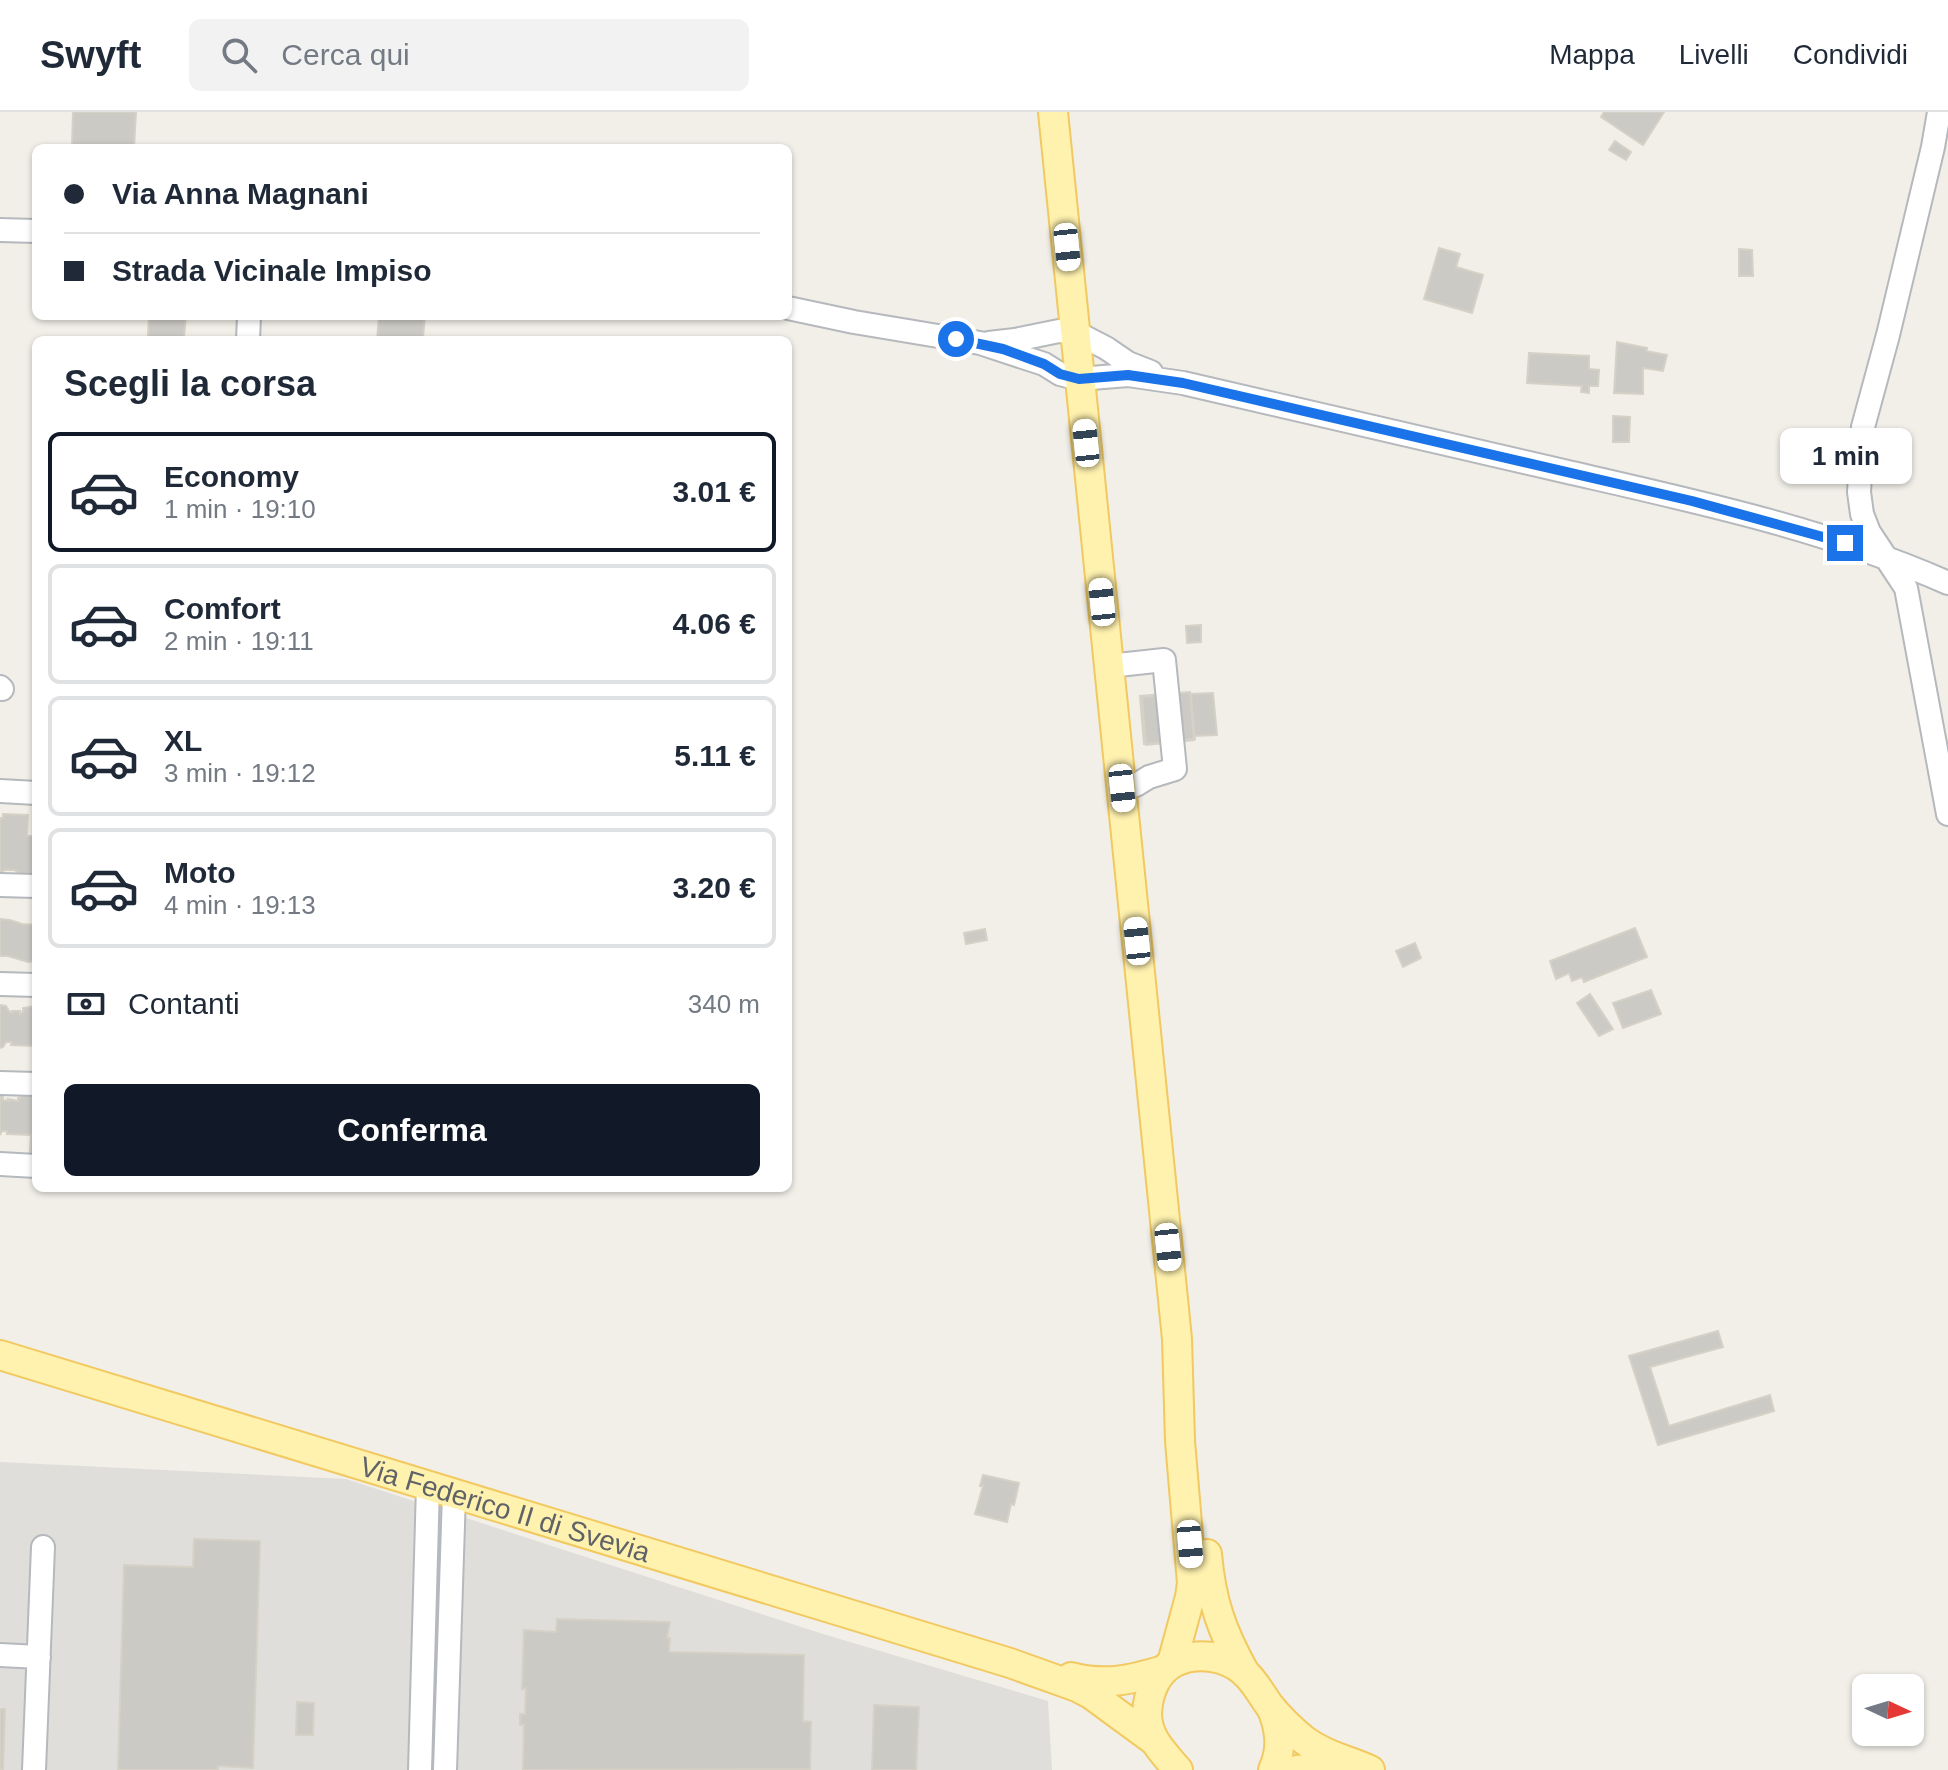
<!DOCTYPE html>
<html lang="it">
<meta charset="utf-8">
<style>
:root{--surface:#fff;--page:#f2f2f3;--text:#1f2937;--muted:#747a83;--line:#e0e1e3;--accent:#111827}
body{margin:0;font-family:Helvetica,sans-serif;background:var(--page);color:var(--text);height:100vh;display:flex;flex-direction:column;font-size:30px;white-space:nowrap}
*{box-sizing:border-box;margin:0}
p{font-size:26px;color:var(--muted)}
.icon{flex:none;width:44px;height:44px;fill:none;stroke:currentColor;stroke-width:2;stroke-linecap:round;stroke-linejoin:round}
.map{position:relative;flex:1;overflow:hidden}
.drawer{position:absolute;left:32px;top:224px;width:760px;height:856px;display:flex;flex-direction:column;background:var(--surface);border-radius:12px;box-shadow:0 2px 6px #0004}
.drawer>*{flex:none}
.hud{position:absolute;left:32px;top:32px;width:760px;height:176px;border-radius:12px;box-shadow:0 2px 6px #0004;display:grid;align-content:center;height:176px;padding:0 32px;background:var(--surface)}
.needle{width:52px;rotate:94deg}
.buttons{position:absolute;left:1852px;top:1562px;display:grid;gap:16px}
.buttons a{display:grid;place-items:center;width:72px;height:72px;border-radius:12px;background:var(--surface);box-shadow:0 2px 6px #0004;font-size:40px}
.end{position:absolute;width:36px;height:36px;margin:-18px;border:10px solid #1a73e8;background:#fff;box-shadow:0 0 0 4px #fff}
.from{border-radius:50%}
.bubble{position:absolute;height:56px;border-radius:12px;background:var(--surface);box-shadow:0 2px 6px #0004;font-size:26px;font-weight:600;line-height:56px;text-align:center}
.car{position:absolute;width:24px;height:48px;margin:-24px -12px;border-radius:10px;box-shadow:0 0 6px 2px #0007;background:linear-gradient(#fff 24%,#345 0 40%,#fff 0 76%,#345 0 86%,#fff 0)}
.hud b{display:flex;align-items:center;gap:28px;height:76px;font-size:30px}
.hud b+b{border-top:2px solid var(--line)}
.hud i{width:20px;height:20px;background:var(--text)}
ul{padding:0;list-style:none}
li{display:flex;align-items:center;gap:24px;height:120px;margin:0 16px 12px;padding:0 16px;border:4px solid var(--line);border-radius:12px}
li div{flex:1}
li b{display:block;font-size:30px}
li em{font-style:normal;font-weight:600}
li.selected{border-color:var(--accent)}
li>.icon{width:72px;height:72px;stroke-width:1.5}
h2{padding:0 32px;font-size:36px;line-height:96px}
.pay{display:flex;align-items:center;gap:20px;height:88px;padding:0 32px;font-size:30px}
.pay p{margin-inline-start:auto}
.action{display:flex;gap:16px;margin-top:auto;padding:16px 32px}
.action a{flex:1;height:92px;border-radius:12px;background:var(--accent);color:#fff;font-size:32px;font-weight:600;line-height:92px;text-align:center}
header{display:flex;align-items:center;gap:48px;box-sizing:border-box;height:112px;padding:0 40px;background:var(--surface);border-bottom:2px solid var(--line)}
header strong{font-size:38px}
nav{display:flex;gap:44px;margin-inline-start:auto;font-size:28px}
.search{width:560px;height:72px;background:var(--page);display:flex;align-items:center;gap:20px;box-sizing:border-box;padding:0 28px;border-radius:12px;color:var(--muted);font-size:30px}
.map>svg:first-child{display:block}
.industrial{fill:#e0deda}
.building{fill:#cccac5;stroke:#d6d1c6;stroke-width:2}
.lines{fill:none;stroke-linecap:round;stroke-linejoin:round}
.minor-casing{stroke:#b5b8bc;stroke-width:26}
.major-casing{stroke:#f2c960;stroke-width:32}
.minor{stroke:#fff;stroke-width:22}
.major{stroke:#fff2af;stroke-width:28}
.route{stroke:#1a73e8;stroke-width:10}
.labels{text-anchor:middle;stroke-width:8;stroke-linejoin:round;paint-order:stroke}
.street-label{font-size:28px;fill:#5f6368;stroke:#fff}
</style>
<header>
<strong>Swyft</strong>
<div class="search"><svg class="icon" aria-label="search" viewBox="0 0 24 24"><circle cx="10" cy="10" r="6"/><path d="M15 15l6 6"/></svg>Cerca qui</div>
<nav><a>Mappa</a><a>Livelli</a><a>Condividi</a></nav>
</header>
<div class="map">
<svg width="1948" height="1658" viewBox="0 0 1948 1658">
<rect width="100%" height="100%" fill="#f1efe8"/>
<!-- industrial -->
<path class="industrial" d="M0 1350 346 1367 823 1522 1048 1589 1052 1658H0Z"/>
<!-- building -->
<path class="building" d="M73 0H136L134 36H72Z
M1604 0H1664L1643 33 1601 5Z
M1615 29 1631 40 1626 48 1609 38Z
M1439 136 1460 142 1456 155 1483 163 1472 201 1424 187Z
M1739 137 1752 138 1753 164H1739Z
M149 204H186L184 225 204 226V228H167L168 225H148Z
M379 204H425L423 225H409V228H377Z
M1617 230 1647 236 1646 239 1667 243 1663 259 1643 256V282L1614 281Z
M1529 241 1589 244V257L1599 258 1598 274H1589V281L1581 280 1582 274 1527 271Z
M1613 304 1630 305 1629 330H1613Z
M1201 513V530L1187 531 1186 514Z
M1190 580 1194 628 1146 633 1142 585Z
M1190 580 1195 627 1144 632 1140 584Z
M1213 581 1217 623 1194 624 1191 582Z
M3 702 28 703 27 724H36V762L23 763 14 758H5L0 761V706H3Z
M0 807 10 808 22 812 36 813V849L28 850 8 844H0Z
M1635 816 1647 845 1584 870 1582 865 1572 869 1569 861 1556 867 1550 849Z
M985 817 987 828 966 832 964 821Z
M1415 831 1421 846 1403 855 1396 839Z
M1651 878 1661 902 1623 916 1613 891Z
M1590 882 1613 917 1599 924 1577 891Z
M0 893 6 894 9 899 12 901V899H20V902L23 900V896L36 894V951H34L35 934 11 933 12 930H6L3 935 0 936Z
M0 981 3 984V988L9 989 8 987 18 989V986L28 983 36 984V1044L35 1040H30L31 1023 7 1022V1019H2L0 1023Z
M1718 1219 1723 1235 1650 1255 1669 1314 1770 1283 1774 1299 1658 1333 1629 1244Z
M983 1363 1019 1371 1014 1393 1011 1392 1007 1410 975 1402 983 1374H980Z
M194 1427 260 1429 253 1656 218 1654V1658H118L124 1453 193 1455Z
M557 1507 670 1510 667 1526H670L669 1540 804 1543 803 1609 811 1610 810 1657 523 1658 524 1613H520V1602H525L526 1576 522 1577 524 1518 556 1520Z
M297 1590 314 1591 313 1623H296Z
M874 1593 919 1595 916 1658H872Z
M0 1597H5L3 1658H0Z"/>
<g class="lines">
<defs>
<path id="minor" d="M1939 0 1933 35 1888 223 1863 315 1859 380 1862 402 1869 420 1906 476 1948 702
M0 118 36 119
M788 196 854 210 980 231 1044 252 1060 262 1079 267 1128 263 1183 271C1312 301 1442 331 1572 361 1699 390 1828 418 1948 471
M248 228 249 204
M989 231 1015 228 1059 219 1075 220 1106 236 1128 251 1151 260
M1109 554 1164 548 1175 657 1149 665 1136 673 1122 676
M0 575 2 577
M0 679 36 681
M0 773 36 774
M0 872 36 873
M0 971 36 972
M0 1052 36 1054
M0 1543 39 1545
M34 1658 43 1435
M420 1658 428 1374
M445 1658 454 1382"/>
<g id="major">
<path d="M1053 0 1177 1227 1180 1329 1192 1471 1190 1485 1172 1551"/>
<path id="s1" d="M0 1243 1010 1551 1077 1575 1092 1583 1152 1627"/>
<path d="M1207 1442C1211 1489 1222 1520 1245 1561"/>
<path d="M1071 1565C1106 1574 1130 1568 1164 1558"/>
<path d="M1272 1597C1280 1617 1283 1637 1273 1658"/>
<path d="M1178 1658C1163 1640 1147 1626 1147 1601 1148 1582 1156 1559 1175 1550 1196 1540 1225 1543 1243 1559 1254 1568 1261 1582 1269 1593 1279 1606 1292 1618 1304 1628 1324 1643 1348 1648 1370 1658"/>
<path d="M1297 1658 1331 1655 1343 1658"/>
</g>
</defs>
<!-- minor casing -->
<use href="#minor" class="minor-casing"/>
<!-- major casing -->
<use href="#major" class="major-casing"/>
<!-- minor -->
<use href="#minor" class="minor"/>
<!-- major -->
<use href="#major" class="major"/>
</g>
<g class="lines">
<!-- route -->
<path class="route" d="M956 227 1003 237 1044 252 1060 262 1079 267 1128 263 1183 271 1692 389 1845 431"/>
</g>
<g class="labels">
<!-- street labels -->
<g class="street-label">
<text dy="10" stroke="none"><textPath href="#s1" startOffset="528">Via Federico II di Svevia</textPath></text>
</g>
</g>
</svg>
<div class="buttons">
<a><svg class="needle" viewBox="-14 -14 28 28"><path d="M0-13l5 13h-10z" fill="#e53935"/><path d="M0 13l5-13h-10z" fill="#747a83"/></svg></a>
</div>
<i class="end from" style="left:956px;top:227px"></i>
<i class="end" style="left:1845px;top:431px"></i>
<div class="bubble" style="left:1780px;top:316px;width:132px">1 min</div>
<i class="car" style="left:1067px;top:135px;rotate:174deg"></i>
<i class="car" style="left:1086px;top:331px;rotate:354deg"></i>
<i class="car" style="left:1102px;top:490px;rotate:354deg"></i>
<i class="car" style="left:1122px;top:676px;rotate:174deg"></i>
<i class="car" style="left:1137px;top:829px;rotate:354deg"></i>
<i class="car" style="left:1168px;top:1135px;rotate:174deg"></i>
<i class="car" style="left:1190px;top:1432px;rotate:175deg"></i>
<div class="hud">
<b><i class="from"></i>Via Anna Magnani</b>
<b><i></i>Strada Vicinale Impiso</b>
</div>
<section class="drawer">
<h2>Scegli la corsa</h2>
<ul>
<li class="selected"><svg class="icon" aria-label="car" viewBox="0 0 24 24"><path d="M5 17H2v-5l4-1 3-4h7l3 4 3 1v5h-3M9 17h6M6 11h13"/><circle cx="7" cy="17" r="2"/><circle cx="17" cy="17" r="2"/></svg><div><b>Economy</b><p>1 min · 19:10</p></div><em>3.01 €</em></li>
<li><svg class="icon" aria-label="car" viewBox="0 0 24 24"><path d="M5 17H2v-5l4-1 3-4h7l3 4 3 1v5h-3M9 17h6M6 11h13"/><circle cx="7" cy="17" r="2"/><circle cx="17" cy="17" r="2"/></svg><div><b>Comfort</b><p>2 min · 19:11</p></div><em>4.06 €</em></li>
<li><svg class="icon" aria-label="car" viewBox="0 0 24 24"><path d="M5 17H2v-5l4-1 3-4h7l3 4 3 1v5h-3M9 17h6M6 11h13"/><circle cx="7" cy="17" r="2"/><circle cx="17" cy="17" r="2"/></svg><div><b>XL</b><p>3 min · 19:12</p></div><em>5.11 €</em></li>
<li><svg class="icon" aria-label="car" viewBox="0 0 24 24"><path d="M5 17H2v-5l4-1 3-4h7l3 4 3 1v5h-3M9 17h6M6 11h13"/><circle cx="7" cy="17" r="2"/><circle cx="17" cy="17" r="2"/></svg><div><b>Moto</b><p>4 min · 19:13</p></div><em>3.20 €</em></li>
</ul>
<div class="pay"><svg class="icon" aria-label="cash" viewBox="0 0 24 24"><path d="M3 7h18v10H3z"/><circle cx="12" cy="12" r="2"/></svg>Contanti<p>340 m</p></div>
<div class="action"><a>Conferma</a></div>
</section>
</div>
